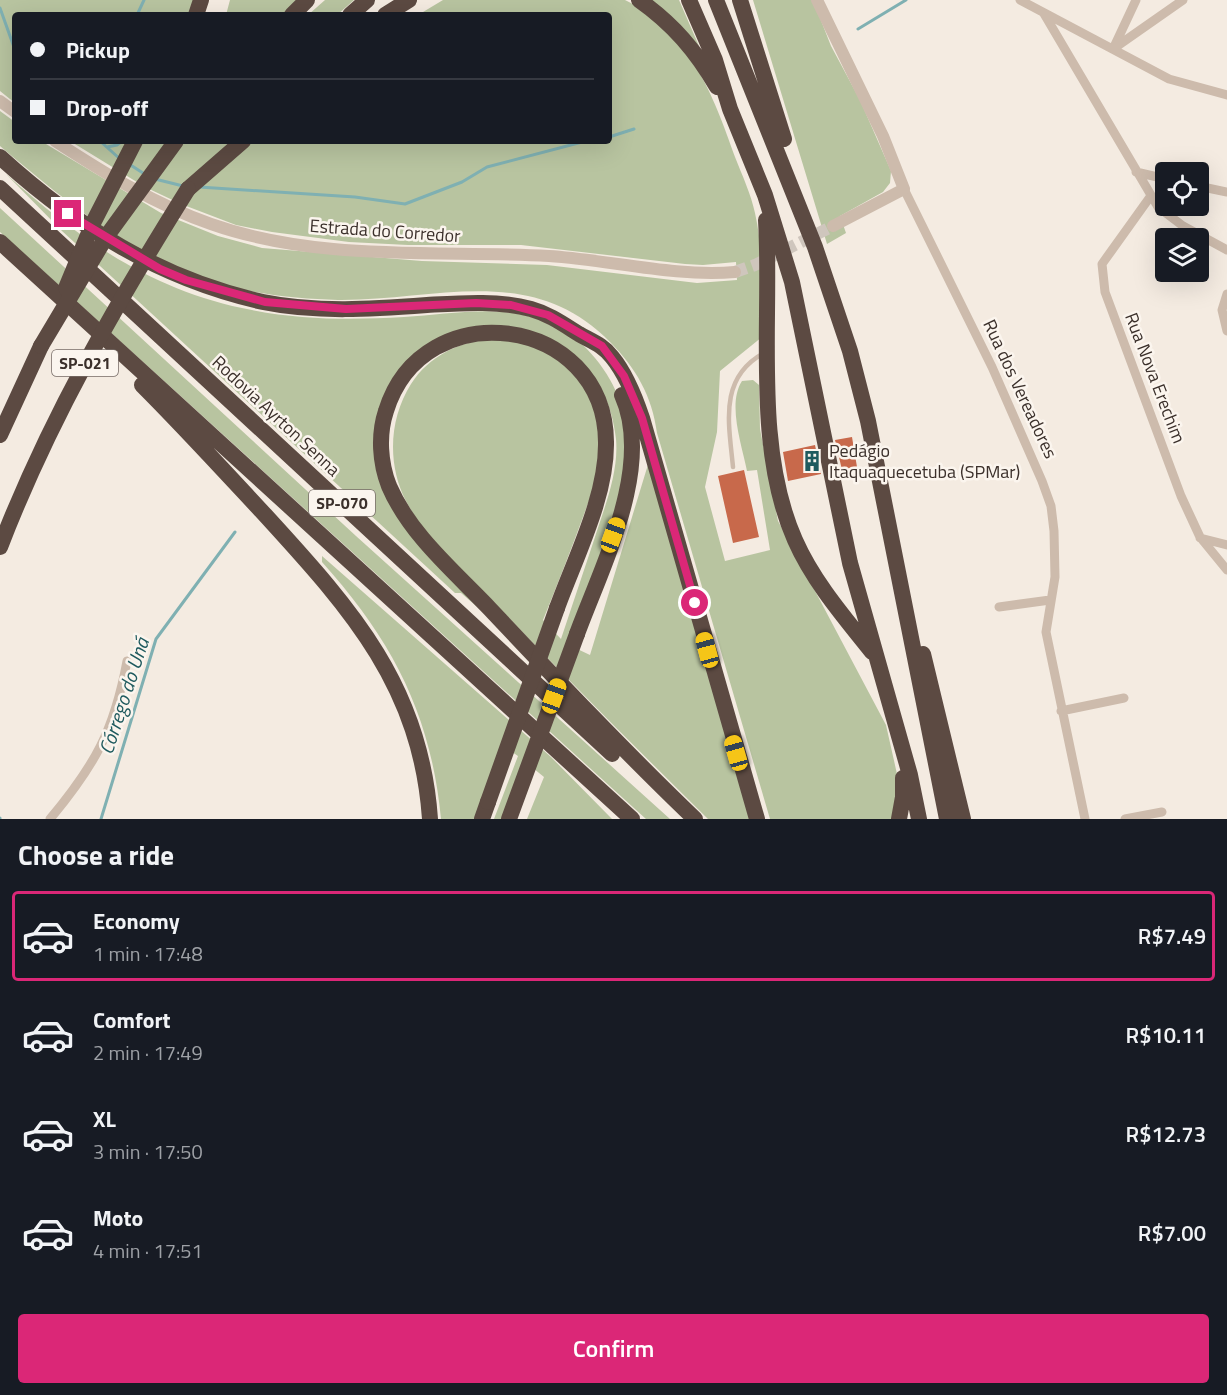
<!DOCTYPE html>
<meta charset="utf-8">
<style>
:root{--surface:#171b24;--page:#242831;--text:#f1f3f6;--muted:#9ea1a6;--line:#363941;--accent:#db2777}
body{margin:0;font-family:"Titillium Web",sans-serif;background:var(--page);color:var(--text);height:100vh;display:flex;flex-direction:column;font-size:22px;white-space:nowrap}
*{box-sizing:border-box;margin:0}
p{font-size:20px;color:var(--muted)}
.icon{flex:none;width:33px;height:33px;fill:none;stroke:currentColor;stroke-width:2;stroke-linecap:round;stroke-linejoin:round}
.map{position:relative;height:819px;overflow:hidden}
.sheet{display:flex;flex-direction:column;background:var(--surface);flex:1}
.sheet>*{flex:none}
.guide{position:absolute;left:12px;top:12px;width:600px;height:132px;border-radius:6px;box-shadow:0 6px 24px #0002;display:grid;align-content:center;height:132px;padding:0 18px;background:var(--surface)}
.tools{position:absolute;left:1155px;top:162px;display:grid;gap:12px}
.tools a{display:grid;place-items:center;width:54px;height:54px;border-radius:6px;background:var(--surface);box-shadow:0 6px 24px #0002;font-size:30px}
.end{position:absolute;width:27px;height:27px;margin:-14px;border:8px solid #db2777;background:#fff;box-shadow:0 0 0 3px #fff}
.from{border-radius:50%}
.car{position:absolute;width:18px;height:36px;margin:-18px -9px;border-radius:8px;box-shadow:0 0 4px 2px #0007;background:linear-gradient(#f5c518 24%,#345 0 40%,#f5c518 0 76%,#345 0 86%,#f5c518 0)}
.guide b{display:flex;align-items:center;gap:21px;height:57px;font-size:22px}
.guide b+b{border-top:2px solid var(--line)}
.guide i{width:15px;height:15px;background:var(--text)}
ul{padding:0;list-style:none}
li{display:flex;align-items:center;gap:18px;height:90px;margin:0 12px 9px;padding:0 6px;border:3px solid transparent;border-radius:6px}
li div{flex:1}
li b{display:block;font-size:22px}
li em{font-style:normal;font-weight:600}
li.selected{border-color:var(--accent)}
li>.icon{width:54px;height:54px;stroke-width:1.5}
h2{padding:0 18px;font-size:27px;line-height:72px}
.action{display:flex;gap:12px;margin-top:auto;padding:12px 18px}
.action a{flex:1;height:69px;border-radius:6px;background:var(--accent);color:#fff;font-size:24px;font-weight:600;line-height:69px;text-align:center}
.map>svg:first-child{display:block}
.green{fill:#b8c4a0}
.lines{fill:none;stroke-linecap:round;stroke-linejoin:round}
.stream{stroke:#7fb0b2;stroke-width:3}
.building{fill:#c8694b}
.tertiary-tunnel{stroke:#cfc6bd;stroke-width:12;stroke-dasharray:12 6;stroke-linecap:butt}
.service{stroke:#cdbbac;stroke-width:4.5}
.minor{stroke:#cdbbac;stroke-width:9}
.tertiary{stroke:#cdbbac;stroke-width:12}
.motorway{stroke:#5c4a42;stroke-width:16}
.motorway-bridge{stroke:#5c4a42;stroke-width:16}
.route{stroke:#db2777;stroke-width:8}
.labels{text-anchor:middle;stroke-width:5;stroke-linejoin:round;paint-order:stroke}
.shield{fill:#fbf5ee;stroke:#756b66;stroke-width:1.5}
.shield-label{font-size:16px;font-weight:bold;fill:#3b302b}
.street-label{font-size:18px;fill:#3b302b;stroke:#fbf5ee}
.poi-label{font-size:18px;fill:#3b302b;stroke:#fbf5ee;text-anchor:start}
.water-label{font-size:20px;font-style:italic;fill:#1f5a5e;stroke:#fbf5ee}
</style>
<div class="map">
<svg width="1227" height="819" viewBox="0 0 1227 819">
<rect width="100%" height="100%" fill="#f4ebe1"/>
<!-- green -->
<path class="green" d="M0 0H199L195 15H15V103L0 91Z
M230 0H300L289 15H226Z
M325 0H354L337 15H308Z
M443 0H625C689 31 713 94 735 157 742 175 751 194 755 213 764 254 763 296 762 337L720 371 717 432 705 487 725 561 770 550 757 470 747 471C742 445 727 404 742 381L753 380 759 385 760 429 778 521 886 725 897 774 898 791 892 819H770L657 433C652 396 636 368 610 342 531 262 437 301 338 300 296 299 249 294 208 280 128 253 64 200 0 146V111L15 122V141H41L161 213 218 236 262 248 422 261 547 265 697 283 737 280 736 262 703 265 685 264 521 245H408L349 242 272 232 236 225 181 204 145 187 70 141H609V15H418Z
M650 0H679L699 46Z
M753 0H813L831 46 860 100 891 171 890 183 883 192 840 216 846 233 827 244Z
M6 174C79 239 153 292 252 310 303 320 353 320 404 317 437 315 472 309 504 312 540 315 573 330 595 358 645 419 627 479 604 547 593 580 582 613 571 646L590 655 650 458 735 762 753 819H708C634 746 561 673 489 597 461 568 425 538 406 501 387 464 389 419 411 384 429 356 460 341 492 339 524 338 548 348 570 370 595 394 607 428 602 463 600 477 592 493 587 506 573 545 558 583 543 620L561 639C572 606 583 573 594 540 604 508 619 473 616 439 612 403 597 372 568 351 465 275 338 398 397 507 420 549 459 583 490 618L461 593H455L62 231Z
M0 208 356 536 670 819H646L43 271 0 232Z
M322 556 551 757 612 819H527L544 777 528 764 507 819H494L518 756 502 745 477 819H441C431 714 392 640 322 562Z"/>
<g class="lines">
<!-- stream -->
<path class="stream" d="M0 8 15 50
M137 15 144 0
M858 29 906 0
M609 137 634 129
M100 141 120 159
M107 147 117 145 122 141
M129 164 146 175
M155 179 183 186
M199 187 355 197 405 204 462 182 487 167 586 141
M0 818V819
M101 819 156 639 235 532"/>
</g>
<!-- building -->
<path class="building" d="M852 437 857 467 842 470 835 440Z
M815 445 821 474 788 481 783 452Z
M744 470 759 537 733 543 718 476Z"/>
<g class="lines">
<!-- tertiary-tunnel -->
<path class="tertiary-tunnel" d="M735 272 755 265 833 226"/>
<!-- service -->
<path class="service" d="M733 467C729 424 718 378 764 353"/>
<!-- minor -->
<path class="minor" d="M1020 0 1169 79 1227 95
M1043 12 1158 207 1183 226 1227 250
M1114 47 1136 0
M1113 49 1183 0
M1136 172 1166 179
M1198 186 1227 192
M904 189 992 367 1042 481 1051 506 1054 531 1055 577 1046 632 1085 819
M1150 197 1102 264 1105 292 1181 496 1200 537 1227 570
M1227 294 1222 310 1227 331
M1200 538 1227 545
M999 607 1050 600
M1061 711 1124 698
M50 819C95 765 114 731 127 661
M1125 819 1162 812"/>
<!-- tertiary -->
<path class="tertiary" d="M817 0 883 136 904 189 833 226
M0 101 15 112
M55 141C104 173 156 205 211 224 319 262 437 250 549 256 611 260 673 277 735 272"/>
<!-- motorway -->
<path class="motorway" d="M639 0C673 24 696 51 717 87
M689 0 715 60 730 109 765 195 792 282 850 563 910 775 919 819
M716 0 815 247 850 351 868 421 947 819
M740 0 784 139
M196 15 201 0
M292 15 307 0
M350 15 367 0
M385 15 409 0
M0 157C77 227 160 279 263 302 317 313 373 309 427 305 461 303 497 300 531 309 549 314 563 324 579 334 591 341 603 345 612 357 626 374 635 397 642 418L757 819
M0 188 612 754
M188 189 243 141
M766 220C772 321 753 446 795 540 813 581 844 617 872 652
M0 242 632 819
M142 385C185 428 226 473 267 517 352 610 421 687 430 819
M0 435 41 346
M557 608C575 558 607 496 606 442 605 315 423 291 386 411 378 435 380 463 389 486 410 535 455 572 490 609 557 680 624 751 695 819
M577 634C602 566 654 466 622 395
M923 654 963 819
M482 819 488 802
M899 819 903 797V778"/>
<!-- motorway-bridge -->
<path class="motorway-bridge" d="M66 288 93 223 135 141
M41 346 106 237 176 141
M0 547C49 420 116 304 188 189
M488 802 557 608
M509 819 577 634"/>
</g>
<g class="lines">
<!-- route -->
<path class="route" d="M68 214 160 269 186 280 265 302 346 309 476 303 511 305 548 315 602 346 624 376 642 418 695 603"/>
</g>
<!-- icons -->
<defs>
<symbol id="building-bare" viewBox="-9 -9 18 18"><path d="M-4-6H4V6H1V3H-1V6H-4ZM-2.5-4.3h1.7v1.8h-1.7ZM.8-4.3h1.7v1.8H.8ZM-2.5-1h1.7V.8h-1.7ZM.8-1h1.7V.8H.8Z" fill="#1f5a5e" stroke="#fbf5ee" stroke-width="2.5" paint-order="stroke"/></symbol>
</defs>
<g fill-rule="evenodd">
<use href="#building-bare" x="797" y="446" width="30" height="30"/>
</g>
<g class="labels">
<!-- shield labels -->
<g class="shield">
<rect x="52" y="350" width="66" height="26" rx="4.5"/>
<rect x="309" y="490" width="66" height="26" rx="4.5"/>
</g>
<g class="shield-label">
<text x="85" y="369">SP-021</text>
<text x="342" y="509">SP-070</text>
</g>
<!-- street labels -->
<g class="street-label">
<text transform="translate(385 231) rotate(4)" y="6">Estrada do Corredor</text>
<text transform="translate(1155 378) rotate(69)" y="6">Rua Nova Erechim</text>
<text transform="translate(1020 389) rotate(65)" y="6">Rua dos Vereadores</text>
<text transform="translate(276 416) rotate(43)" y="6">Rodovia Ayrton Senna</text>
</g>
<!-- poi labels -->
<g class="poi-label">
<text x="829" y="457">Pedágio<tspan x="829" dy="21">Itaquaquecetuba (SPMar)</tspan></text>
</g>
<!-- water labels -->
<g class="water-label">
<text transform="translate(124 696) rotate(-72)" y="7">Córrego do Uná</text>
</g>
</g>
</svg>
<div class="tools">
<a><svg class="icon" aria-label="locate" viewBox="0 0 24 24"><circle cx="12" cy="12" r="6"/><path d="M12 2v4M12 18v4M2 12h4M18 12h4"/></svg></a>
<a><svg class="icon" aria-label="layers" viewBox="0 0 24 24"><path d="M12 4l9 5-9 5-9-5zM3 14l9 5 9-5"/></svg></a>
</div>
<i class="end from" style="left:695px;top:603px"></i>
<i class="end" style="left:68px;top:214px"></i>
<i class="car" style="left:613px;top:535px;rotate:20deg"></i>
<i class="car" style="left:707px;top:650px;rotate:345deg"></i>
<i class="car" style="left:554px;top:696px;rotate:20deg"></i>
<i class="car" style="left:736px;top:753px;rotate:344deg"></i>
<div class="guide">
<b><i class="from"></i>Pickup</b>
<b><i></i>Drop-off</b>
</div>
</div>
<section class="sheet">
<h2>Choose a ride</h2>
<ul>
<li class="selected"><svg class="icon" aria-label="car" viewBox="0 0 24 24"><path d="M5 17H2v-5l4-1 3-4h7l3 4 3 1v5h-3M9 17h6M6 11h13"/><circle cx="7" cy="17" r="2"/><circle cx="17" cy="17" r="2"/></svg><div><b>Economy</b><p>1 min · 17:48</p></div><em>R$7.49</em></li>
<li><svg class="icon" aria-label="car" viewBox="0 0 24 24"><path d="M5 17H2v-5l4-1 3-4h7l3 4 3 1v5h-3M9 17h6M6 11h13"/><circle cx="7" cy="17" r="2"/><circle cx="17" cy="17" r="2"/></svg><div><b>Comfort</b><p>2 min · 17:49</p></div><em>R$10.11</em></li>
<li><svg class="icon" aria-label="car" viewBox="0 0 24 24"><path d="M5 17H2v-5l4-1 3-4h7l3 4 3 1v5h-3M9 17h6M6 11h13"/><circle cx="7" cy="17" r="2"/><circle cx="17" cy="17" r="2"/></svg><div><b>XL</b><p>3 min · 17:50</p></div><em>R$12.73</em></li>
<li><svg class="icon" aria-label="car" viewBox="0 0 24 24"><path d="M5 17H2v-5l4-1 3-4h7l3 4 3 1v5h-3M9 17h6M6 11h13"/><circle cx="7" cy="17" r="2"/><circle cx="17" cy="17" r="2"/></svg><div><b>Moto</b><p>4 min · 17:51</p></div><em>R$7.00</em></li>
</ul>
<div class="action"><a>Confirm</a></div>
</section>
